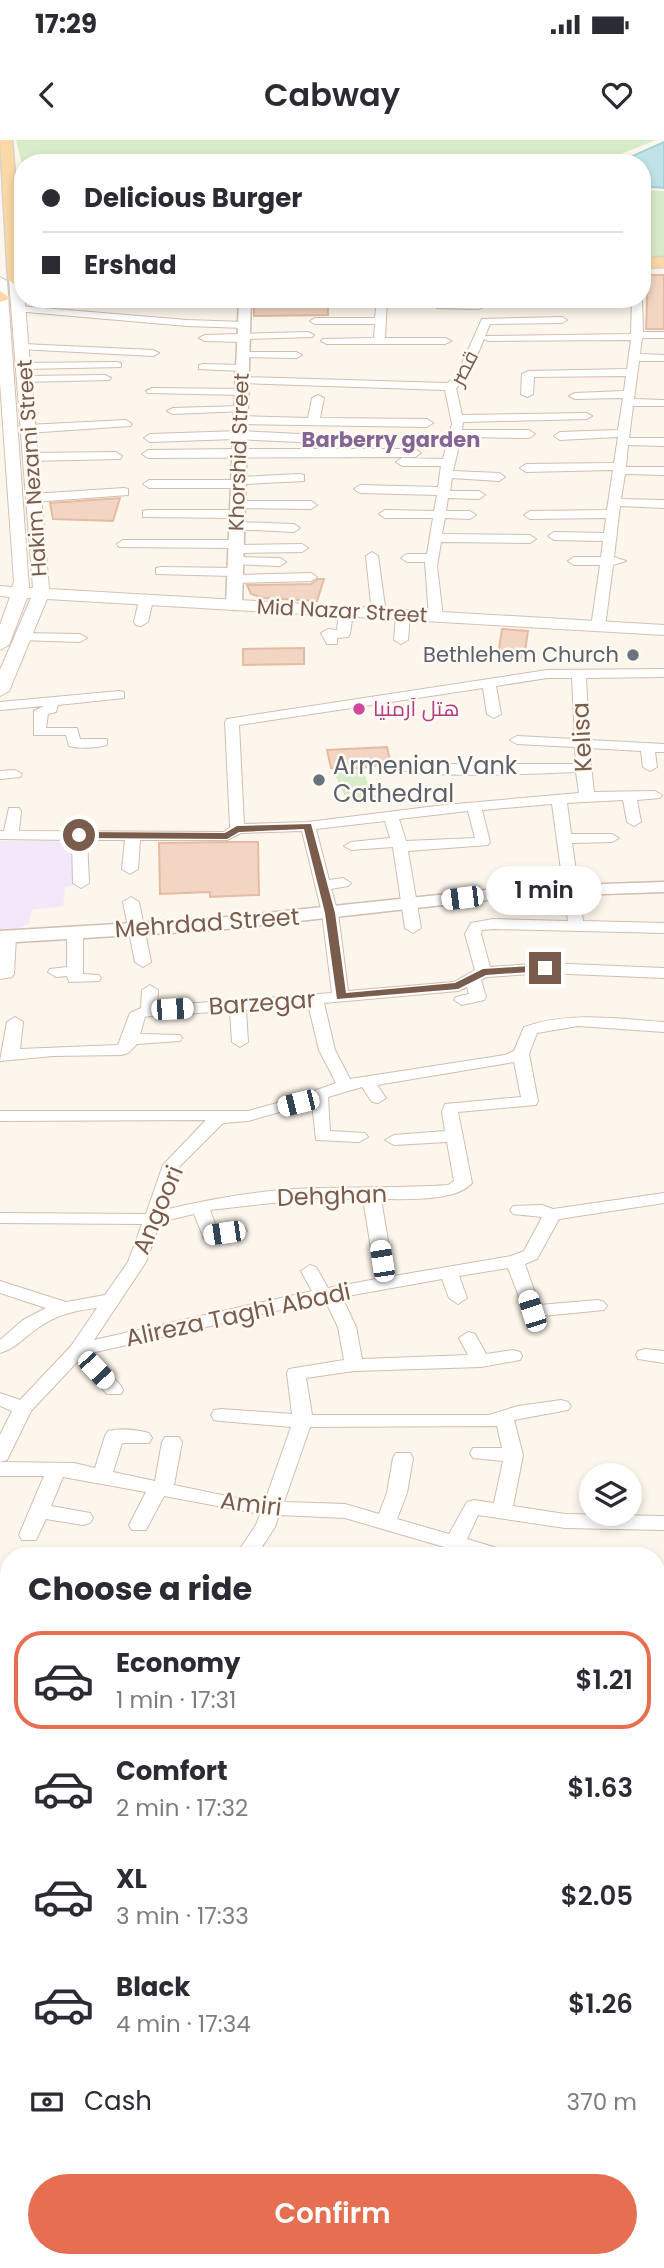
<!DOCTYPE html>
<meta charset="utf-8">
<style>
:root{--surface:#fff;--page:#f7f7f7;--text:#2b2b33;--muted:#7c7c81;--line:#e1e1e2;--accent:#e76f51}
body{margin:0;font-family:Poppins,Cairo,sans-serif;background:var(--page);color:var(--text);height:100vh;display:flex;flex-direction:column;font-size:26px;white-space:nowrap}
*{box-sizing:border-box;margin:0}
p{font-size:23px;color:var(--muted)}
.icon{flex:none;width:38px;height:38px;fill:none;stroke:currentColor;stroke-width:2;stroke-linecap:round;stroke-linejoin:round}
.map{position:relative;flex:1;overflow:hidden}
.drawer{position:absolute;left:0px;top:1407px;width:665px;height:721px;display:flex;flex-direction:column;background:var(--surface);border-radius:28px 28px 0 0;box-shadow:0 4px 10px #0003}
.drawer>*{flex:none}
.banner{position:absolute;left:14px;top:14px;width:637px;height:154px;border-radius:28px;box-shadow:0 4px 10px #0003;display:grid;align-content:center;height:154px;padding:0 28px;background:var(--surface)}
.fabs{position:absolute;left:579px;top:1323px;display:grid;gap:14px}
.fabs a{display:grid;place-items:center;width:63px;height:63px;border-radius:50%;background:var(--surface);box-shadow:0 4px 10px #0003;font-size:35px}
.end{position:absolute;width:32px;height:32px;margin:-16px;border:9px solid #7a5c4d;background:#fff;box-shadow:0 0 0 4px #fff}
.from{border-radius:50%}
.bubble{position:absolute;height:49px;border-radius:24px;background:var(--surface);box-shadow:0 4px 10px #0003;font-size:23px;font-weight:600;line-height:49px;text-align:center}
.car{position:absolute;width:21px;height:42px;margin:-21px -10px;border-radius:9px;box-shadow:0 0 5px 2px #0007;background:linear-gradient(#fff 24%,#345 0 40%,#fff 0 76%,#345 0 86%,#fff 0)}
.banner b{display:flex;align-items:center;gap:24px;height:66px;font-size:26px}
.banner b+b{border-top:2px solid var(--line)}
.banner i{width:18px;height:18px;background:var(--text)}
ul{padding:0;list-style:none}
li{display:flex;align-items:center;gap:21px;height:98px;margin:0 14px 10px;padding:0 14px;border:4px solid transparent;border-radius:28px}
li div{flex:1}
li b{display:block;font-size:26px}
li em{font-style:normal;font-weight:600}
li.current{border-color:var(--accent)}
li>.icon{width:63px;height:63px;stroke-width:1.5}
h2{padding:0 28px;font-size:32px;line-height:84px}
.pay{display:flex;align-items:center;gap:18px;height:77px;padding:0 28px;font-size:26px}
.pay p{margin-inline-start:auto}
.cta{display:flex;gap:14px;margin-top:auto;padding:14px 28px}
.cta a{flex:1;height:80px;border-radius:42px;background:var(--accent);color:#fff;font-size:28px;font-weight:600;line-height:80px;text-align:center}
.status{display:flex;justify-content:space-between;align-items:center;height:49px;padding:0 35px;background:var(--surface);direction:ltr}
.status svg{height:19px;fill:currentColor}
header{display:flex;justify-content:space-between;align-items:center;height:91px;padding:0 28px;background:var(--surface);font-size:32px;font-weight:600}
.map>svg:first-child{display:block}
.education{fill:#f3e8fa}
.green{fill:#d8ecc9}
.water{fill:#bfe3e8;stroke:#a5d3da;stroke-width:2}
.building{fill:#f3d5c3;stroke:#e6bba3;stroke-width:2}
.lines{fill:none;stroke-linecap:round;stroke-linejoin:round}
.minor-casing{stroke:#d1beb0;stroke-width:2}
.tertiary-casing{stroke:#d1beb0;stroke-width:3}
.secondary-casing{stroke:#d6c0b0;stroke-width:2}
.primary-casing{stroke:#dad1cd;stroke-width:3}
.minor{fill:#fff;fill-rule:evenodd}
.tertiary{fill:#fff;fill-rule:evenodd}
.secondary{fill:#fff;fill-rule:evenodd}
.primary{fill:#fbd9a5;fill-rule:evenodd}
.route{fill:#7a5c4d}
.worship-dot{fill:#6b7280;stroke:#fffaf3;stroke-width:2.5}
.hotel-dot{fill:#d1479c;stroke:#fffaf3;stroke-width:2.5}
.labels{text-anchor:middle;stroke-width:5;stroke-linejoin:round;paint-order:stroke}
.far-street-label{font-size:21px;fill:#7a5c4d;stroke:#fffaf3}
.far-neighbourhood-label{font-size:21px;font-weight:bold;fill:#846695;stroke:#fffaf3}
.far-worship-label{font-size:21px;fill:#5b616d;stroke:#fffaf3;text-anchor:end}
.far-hotel-label{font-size:21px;fill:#b23c85;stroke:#fffaf3;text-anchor:start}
.street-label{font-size:24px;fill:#7a5c4d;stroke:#fffaf3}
.worship-label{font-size:24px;fill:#5b616d;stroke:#fffaf3;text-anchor:start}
</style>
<div class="status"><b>17:29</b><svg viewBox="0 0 49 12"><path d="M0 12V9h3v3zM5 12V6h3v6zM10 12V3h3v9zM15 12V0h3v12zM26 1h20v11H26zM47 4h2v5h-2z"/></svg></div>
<header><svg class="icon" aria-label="back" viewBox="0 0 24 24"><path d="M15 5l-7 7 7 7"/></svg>Cabway<svg class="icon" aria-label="heart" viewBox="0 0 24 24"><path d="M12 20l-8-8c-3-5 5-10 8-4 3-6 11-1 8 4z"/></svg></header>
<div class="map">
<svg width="664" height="2128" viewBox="0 0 664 2128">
<rect width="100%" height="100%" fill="#fdf6ec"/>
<!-- education -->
<path class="education" d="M76 700 78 745 65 747 63 766 32 770 29 784 15 790 0 791V701Z"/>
<!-- green -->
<path class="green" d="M16 0H656L598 23H23V29Z
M642 50 664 51V117H642Z
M361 630 364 632 368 645 378 658 347 661 335 635 340 631Z"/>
<!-- water -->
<path class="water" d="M664 2V48L642 46V23H617Z"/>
<!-- building -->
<path class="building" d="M648 135H664V189H646Z
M254 159H328V175L254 176Z
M120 358 113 381 53 379 50 363Z
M318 439H324L317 461 263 458 251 454 247 445 311 444Z
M502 489 528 491 524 518 498 516Z
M304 508V524L243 525V509Z
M387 607 391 624 353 629 331 628 327 610Z
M229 702H258L259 755 210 757V752L160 754 159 703Z"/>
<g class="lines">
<defs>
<path id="minor" d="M377 159H387L385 198H445L451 201 445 204H327L321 201 323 199 374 198 375 184H315L310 181 315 178H375Z
M632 159H642L643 192H664V198H642L640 214 664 215V221H639L634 259 664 260V266H633L629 298H664V306L628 305 626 327H664V335L625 334 621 359 664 360V368L620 366 614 417 626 421 613 425 605 487 598 491 591 487 600 425H574L568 421 574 417H601L603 401 554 400 548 396 554 392 604 393 606 378 530 379 524 375 530 371 607 370 613 330 526 332 520 328 526 324 614 323 618 297 560 300 554 296 560 292 618 290 623 258 575 259 569 256 575 253 624 251 626 236 534 237 533 254 527 257 521 254 522 234 528 231 627 229 631 200 489 201 484 199 467 239 456 248 462 275 586 273 592 276 586 279 463 282 462 290H529L535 294 529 298 461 297 453 331 499 333 505 337 499 341 452 338 450 351H479L485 355 479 359 448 358 446 371H470L476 375 470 379 445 378 442 394 530 395 536 399 530 403 441 402 437 426 443 477 436 481 429 477 425 422H407L401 418 407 414H427L433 378H385L379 374 385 370 434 371 437 355 360 353 354 349 360 345 438 347 441 326H402L396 322 402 318 443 319 452 284 445 250 242 243 236 240 242 237 447 243 456 237 482 179 562 177 567 180 562 183 490 184 485 196 631 194Z
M441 163H479L484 166 479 169 437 168 436 166Z
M19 166 187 180 244 182 249 185 244 188 187 186 15 171V167Z
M308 192 314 195 312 197 248 199 243 202 205 201 199 198 205 195Z
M23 204 153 210 159 213 153 216 19 209 17 207Z
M243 212H296L302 215 296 218 239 217V213Z
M117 222 121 223V227L23 229 17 226 23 223Z
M203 224 242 225 248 228 242 231 199 229V225Z
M105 235 111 238 109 240 24 242 18 239 24 236Z
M152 248 241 249 247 252 241 255 148 253 146 251Z
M318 255 324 258 320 278 427 279 433 283 427 287 240 284 234 280 240 276 308 278 312 258Z
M241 266 247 269 245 271 173 274 167 271 173 268Z
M126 280 132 284 130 286 27 293 21 289 27 285Z
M240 291 300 294 306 298 300 302 235 299 150 302 144 298 150 294Z
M239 309H415L421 313 415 317 148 318 142 314 148 310Z
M116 312 122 316 120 319 29 321 23 317 29 313Z
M300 334 304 335V341L244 344 238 348H149L143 344 149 340H232L238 337Z
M124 348 128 349V355L32 362 26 358 32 354Z
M237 361H311L317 365 311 369 233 368V362Z
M147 370H237L243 374 237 378 143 377V371Z
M237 382 294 384 300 388 294 392 233 389 231 386Z
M123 400H236L240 401 242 405 302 404 308 408 302 412 236 413 232 412 231 408 119 407 117 404Z
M372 412 378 416 386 474 379 478 372 474 366 416Z
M235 417 280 418 286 422 280 426 231 424 229 421Z
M161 427 235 428 241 432 238 435 311 433 317 437 311 441 235 443 229 439 232 436 156 434V428Z
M146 456 153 460 148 482 141 486 136 485 134 482 139 460Z
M346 468 353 472 350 494 348 497 337 498V504H327L321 493 328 489 337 490 339 472Z
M403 471 410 475 408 500 401 504 394 500 396 475Z
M24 493 80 494 87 498 80 502 19 500 17 497Z
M664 529V537L586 538 589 600 664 604V612H655L657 627 650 631 643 627 641 611 589 608 594 652 655 651 662 655 660 658 637 660 641 682 634 686 627 682 623 660 567 663 571 694H612L619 698 612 702 572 703 583 781 664 783V793L493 789 482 790 481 794 490 827 545 823 664 828V838L545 833 487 837 481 840 486 857 484 860 462 865 454 860 456 857 469 854 467 847 458 851 324 863 335 910 350 939 505 915 514 911 524 887C570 871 617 879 664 882V892L578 886 537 893 529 914 538 961 536 965 458 972 472 1043C456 1062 404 1059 381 1059L394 1136 511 1116 524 1111 542 1077 513 1074 510 1070 513 1066 542 1065 553 1069 664 1053V1063L559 1079 537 1119 525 1124 539 1165 598 1160 604 1162 607 1166 604 1170 532 1177 526 1175 508 1128 459 1136 467 1158 458 1164 449 1158 442 1139 342 1157 356 1187 362 1219 468 1215 459 1198 468 1192 475 1194 486 1214 513 1210 520 1212 522 1216 520 1220 481 1227 354 1231 306 1238 312 1275H489L518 1266 561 1260 568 1262 571 1266 568 1270 514 1280 523 1315 513 1366 565 1374 664 1376V1390L565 1388 478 1375 467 1399 507 1411 510 1416H475L345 1378 279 1375 275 1387 256 1416H235L256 1385 260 1374 164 1356 146 1390H132L129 1385 146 1352 63 1337 51 1366 90 1373 93 1378 90 1383 83 1385 46 1379 36 1400H22L19 1395 44 1336H0V1322L74 1323 95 1328 105 1296 108 1291C120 1288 137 1290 149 1293L152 1298 149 1303H122L113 1332 155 1341 162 1302 165 1297H179L182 1302 174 1345 246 1360 265 1361 291 1287 221 1281 214 1280 211 1275 214 1270 221 1269 292 1274 287 1233 289 1229 344 1220 338 1187 325 1160 91 1213 121 1246 123 1250 121 1254H107L78 1221 31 1271 7 1320 0 1322V1295L12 1271 0 1266V1253L20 1260 71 1206 97 1168C76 1170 55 1175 38 1188 24 1197 17 1208 0 1213V1200L23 1180 46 1168 0 1153V1141L66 1162 105 1155 128 1122 142 1084 0 1083V1073L146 1074 163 1025 206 980 0 981V971H248L292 959 336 943 319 910 308 864 246 870 248 902 240 907 232 902 230 871 149 876 145 877 140 894 180 895 182 898 180 901 137 904 128 913 122 915 53 916 0 921 7 882 15 877 23 882 20 909 118 905 130 873 141 868 142 850 150 845 158 850 157 866 332 853 322 773 302 691 241 693 227 700H140L138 729 130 734 122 729 125 700H87L89 743 81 748 73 743 72 700 0 699V691H4L9 668H19L21 671 19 691 224 692 230 687 225 582 227 579 547 530ZM547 538H572L575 599 517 596 510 600 517 604 575 607 576 624H405L398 628C411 640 550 633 576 632L579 653 444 665 308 682 244 684 239 585 483 548 487 574 494 578 501 574 496 546ZM552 664 568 781 493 779 471 783 465 794 475 830 454 842 348 851 338 773 331 749 348 746 351 743 343 738 329 740 316 689 385 681 390 698 351 702 344 706 351 710 393 707 405 788 413 793 421 788 408 711 488 705 490 702 482 670ZM468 671 475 698 406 701 399 679ZM514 922 521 957 445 964 442 972 445 991 394 995 385 1000 394 1005 447 1002 454 1041 448 1045C404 1048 362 1047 319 1048 267 1049 214 1058 164 1070L180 1026 223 983 248 981 312 963 316 1000 359 1002 368 997 365 993 330 991 328 957 362 947 372 962 378 963 386 958 377 945ZM316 1058 363 1059 376 1139 328 1148 316 1127 310 1125 301 1131 312 1151 94 1200 146 1122 160 1082 194 1074 204 1099 238 1097 247 1091 244 1087 217 1089 210 1070ZM497 1286 502 1308H473L470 1313 473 1318 503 1321 494 1363 474 1360 467 1362 449 1394 397 1379 407 1353 413 1318 410 1313H396L393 1318 387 1353 379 1374 345 1364 284 1362 310 1287Z
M119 551 124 552V558L58 565 56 572 48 574 46 588H77L80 599H107V605C96 608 80 609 69 606L66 595H34V571L44 566 0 570V562Z
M15 630 22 634 20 637 0 639V631Z
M131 757 139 762 151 822 143 827 135 822 123 762Z
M75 788 83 793V834L99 835 101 838 99 841 69 842 67 836 56 837 48 832 50 829 67 827V793Z
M8 791 16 796 14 834 12 837 0 839V796Z
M645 1209 664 1211V1223L638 1219 636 1215 638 1211Z
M656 1449 664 1450V1464L656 1463Z
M662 1585 664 1676H657L656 1587Z
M0 1682 9 1685V1697L0 1700Z
M0 1803H9V1821H0Z
M9 1991V2013L0 2014V1992Z
M664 2038V2060L656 2061V2039Z
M118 2119H220L226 2128H112Z
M265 2119H340L333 2128H259Z"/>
<path id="tertiary" d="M239 159H251L242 465 234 470 226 465Z
M664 742V752L514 757 217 790 0 803V791L217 778 514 747Z"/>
<path id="secondary" d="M16 136 23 140 49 449 664 485V495L47 459 9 551 0 556V530L31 458H27L9 505 0 510V485L10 457 0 456V446L12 447 14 442 0 242V137L7 141 29 448H33L9 140Z
M0 1860 9 1861V1887L0 1886Z
M656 1919 664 1920V1946L656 1945Z"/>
<path id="primary" d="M0 0H12L23 125V142L16 145 8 140Z
M664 117V127L642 128V118Z
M0 151 9 157 7 160 0 162Z"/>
</defs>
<!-- minor casing -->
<use href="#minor" class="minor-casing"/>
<!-- tertiary casing -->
<use href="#tertiary" class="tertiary-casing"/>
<!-- secondary casing -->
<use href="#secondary" class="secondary-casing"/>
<!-- primary casing -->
<use href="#primary" class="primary-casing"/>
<!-- minor -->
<use href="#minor" class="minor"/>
<!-- tertiary -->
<use href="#tertiary" class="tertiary"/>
<!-- secondary -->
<use href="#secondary" class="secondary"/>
<!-- primary -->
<use href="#primary" class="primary"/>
</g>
<!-- route -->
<path class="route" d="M311 684 335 773 346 853 455 843 483 829 545 825 550 828 545 831 486 835 458 849 337 859 325 773 304 689 239 692 227 699 79 698 74 695 79 692 225 693 237 686Z"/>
<!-- markers -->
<g class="worship-dot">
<circle cx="633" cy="515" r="7"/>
<circle cx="319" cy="640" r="7"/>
</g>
<circle class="hotel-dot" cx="359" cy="569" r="7"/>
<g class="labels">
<!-- far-street labels -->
<g class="far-street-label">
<text transform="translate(464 228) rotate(-62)" y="7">قصر</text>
<text transform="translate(239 312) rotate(-88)" y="7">Khorshid Street</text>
<text transform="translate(32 328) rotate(-94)" y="7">Hakim Nezami Street</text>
<text transform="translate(342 471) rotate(3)" y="7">Mid Nazar Street</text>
</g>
<!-- far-neighbourhood labels -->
<g class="far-neighbourhood-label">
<text x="391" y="307">Barberry garden</text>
</g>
<!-- far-worship labels -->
<g class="far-worship-label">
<text x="619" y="522">Bethlehem Church</text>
</g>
<!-- far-hotel labels -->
<g class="far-hotel-label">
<text x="373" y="576">هتل آرمنیا</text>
</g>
<!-- street labels -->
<g class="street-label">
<text transform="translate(582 597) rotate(-93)" y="8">Kelisa</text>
<text transform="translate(207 783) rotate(-4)" y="8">Mehrdad Street</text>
<text transform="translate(262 863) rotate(-4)" y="8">Barzegar</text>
<text transform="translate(332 1056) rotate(-2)" y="8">Dehghan</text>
<text transform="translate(158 1070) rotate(-67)" y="8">Angoori</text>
<text transform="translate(238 1175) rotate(-12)" y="8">Alireza Taghi Abadi</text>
<text transform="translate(251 1364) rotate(7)" y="8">Amiri</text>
</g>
<!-- worship labels -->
<g class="worship-label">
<text x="333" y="634">Armenian Vank<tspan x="333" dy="28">Cathedral</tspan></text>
</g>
</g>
</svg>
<div class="fabs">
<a><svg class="icon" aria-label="layers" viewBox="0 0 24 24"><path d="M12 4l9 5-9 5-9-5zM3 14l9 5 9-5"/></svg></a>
</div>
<i class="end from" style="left:79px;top:695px"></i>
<i class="end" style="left:545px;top:828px"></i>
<div class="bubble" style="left:486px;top:726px;width:116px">1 min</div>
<i class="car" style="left:462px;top:758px;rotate:263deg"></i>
<i class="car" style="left:172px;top:869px;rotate:87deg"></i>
<i class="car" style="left:298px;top:963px;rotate:256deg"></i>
<i class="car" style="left:224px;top:1093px;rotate:262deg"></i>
<i class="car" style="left:382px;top:1121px;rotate:351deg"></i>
<i class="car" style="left:532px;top:1171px;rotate:342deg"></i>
<i class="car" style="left:96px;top:1230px;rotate:137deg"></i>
<div class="banner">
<b><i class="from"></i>Delicious Burger</b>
<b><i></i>Ershad</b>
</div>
<section class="drawer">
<h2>Choose a ride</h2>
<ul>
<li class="current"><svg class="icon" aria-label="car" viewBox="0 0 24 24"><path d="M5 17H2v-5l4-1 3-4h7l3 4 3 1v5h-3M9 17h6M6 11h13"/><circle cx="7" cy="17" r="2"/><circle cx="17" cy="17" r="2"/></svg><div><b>Economy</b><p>1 min · 17:31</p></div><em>$1.21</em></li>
<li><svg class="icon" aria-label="car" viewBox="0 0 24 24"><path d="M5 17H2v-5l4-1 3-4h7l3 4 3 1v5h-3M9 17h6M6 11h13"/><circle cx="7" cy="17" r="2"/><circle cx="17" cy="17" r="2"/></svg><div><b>Comfort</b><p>2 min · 17:32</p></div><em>$1.63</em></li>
<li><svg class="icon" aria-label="car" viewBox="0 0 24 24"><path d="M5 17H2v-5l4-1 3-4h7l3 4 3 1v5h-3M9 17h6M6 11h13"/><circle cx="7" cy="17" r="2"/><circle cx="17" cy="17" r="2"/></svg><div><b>XL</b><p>3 min · 17:33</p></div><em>$2.05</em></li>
<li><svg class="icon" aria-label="car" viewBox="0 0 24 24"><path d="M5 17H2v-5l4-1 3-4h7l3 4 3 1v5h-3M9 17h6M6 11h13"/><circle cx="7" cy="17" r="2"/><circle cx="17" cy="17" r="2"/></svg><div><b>Black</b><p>4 min · 17:34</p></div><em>$1.26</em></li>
</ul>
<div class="pay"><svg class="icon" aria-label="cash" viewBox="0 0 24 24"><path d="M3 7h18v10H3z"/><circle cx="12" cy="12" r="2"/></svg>Cash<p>370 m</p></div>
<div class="cta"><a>Confirm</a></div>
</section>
</div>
